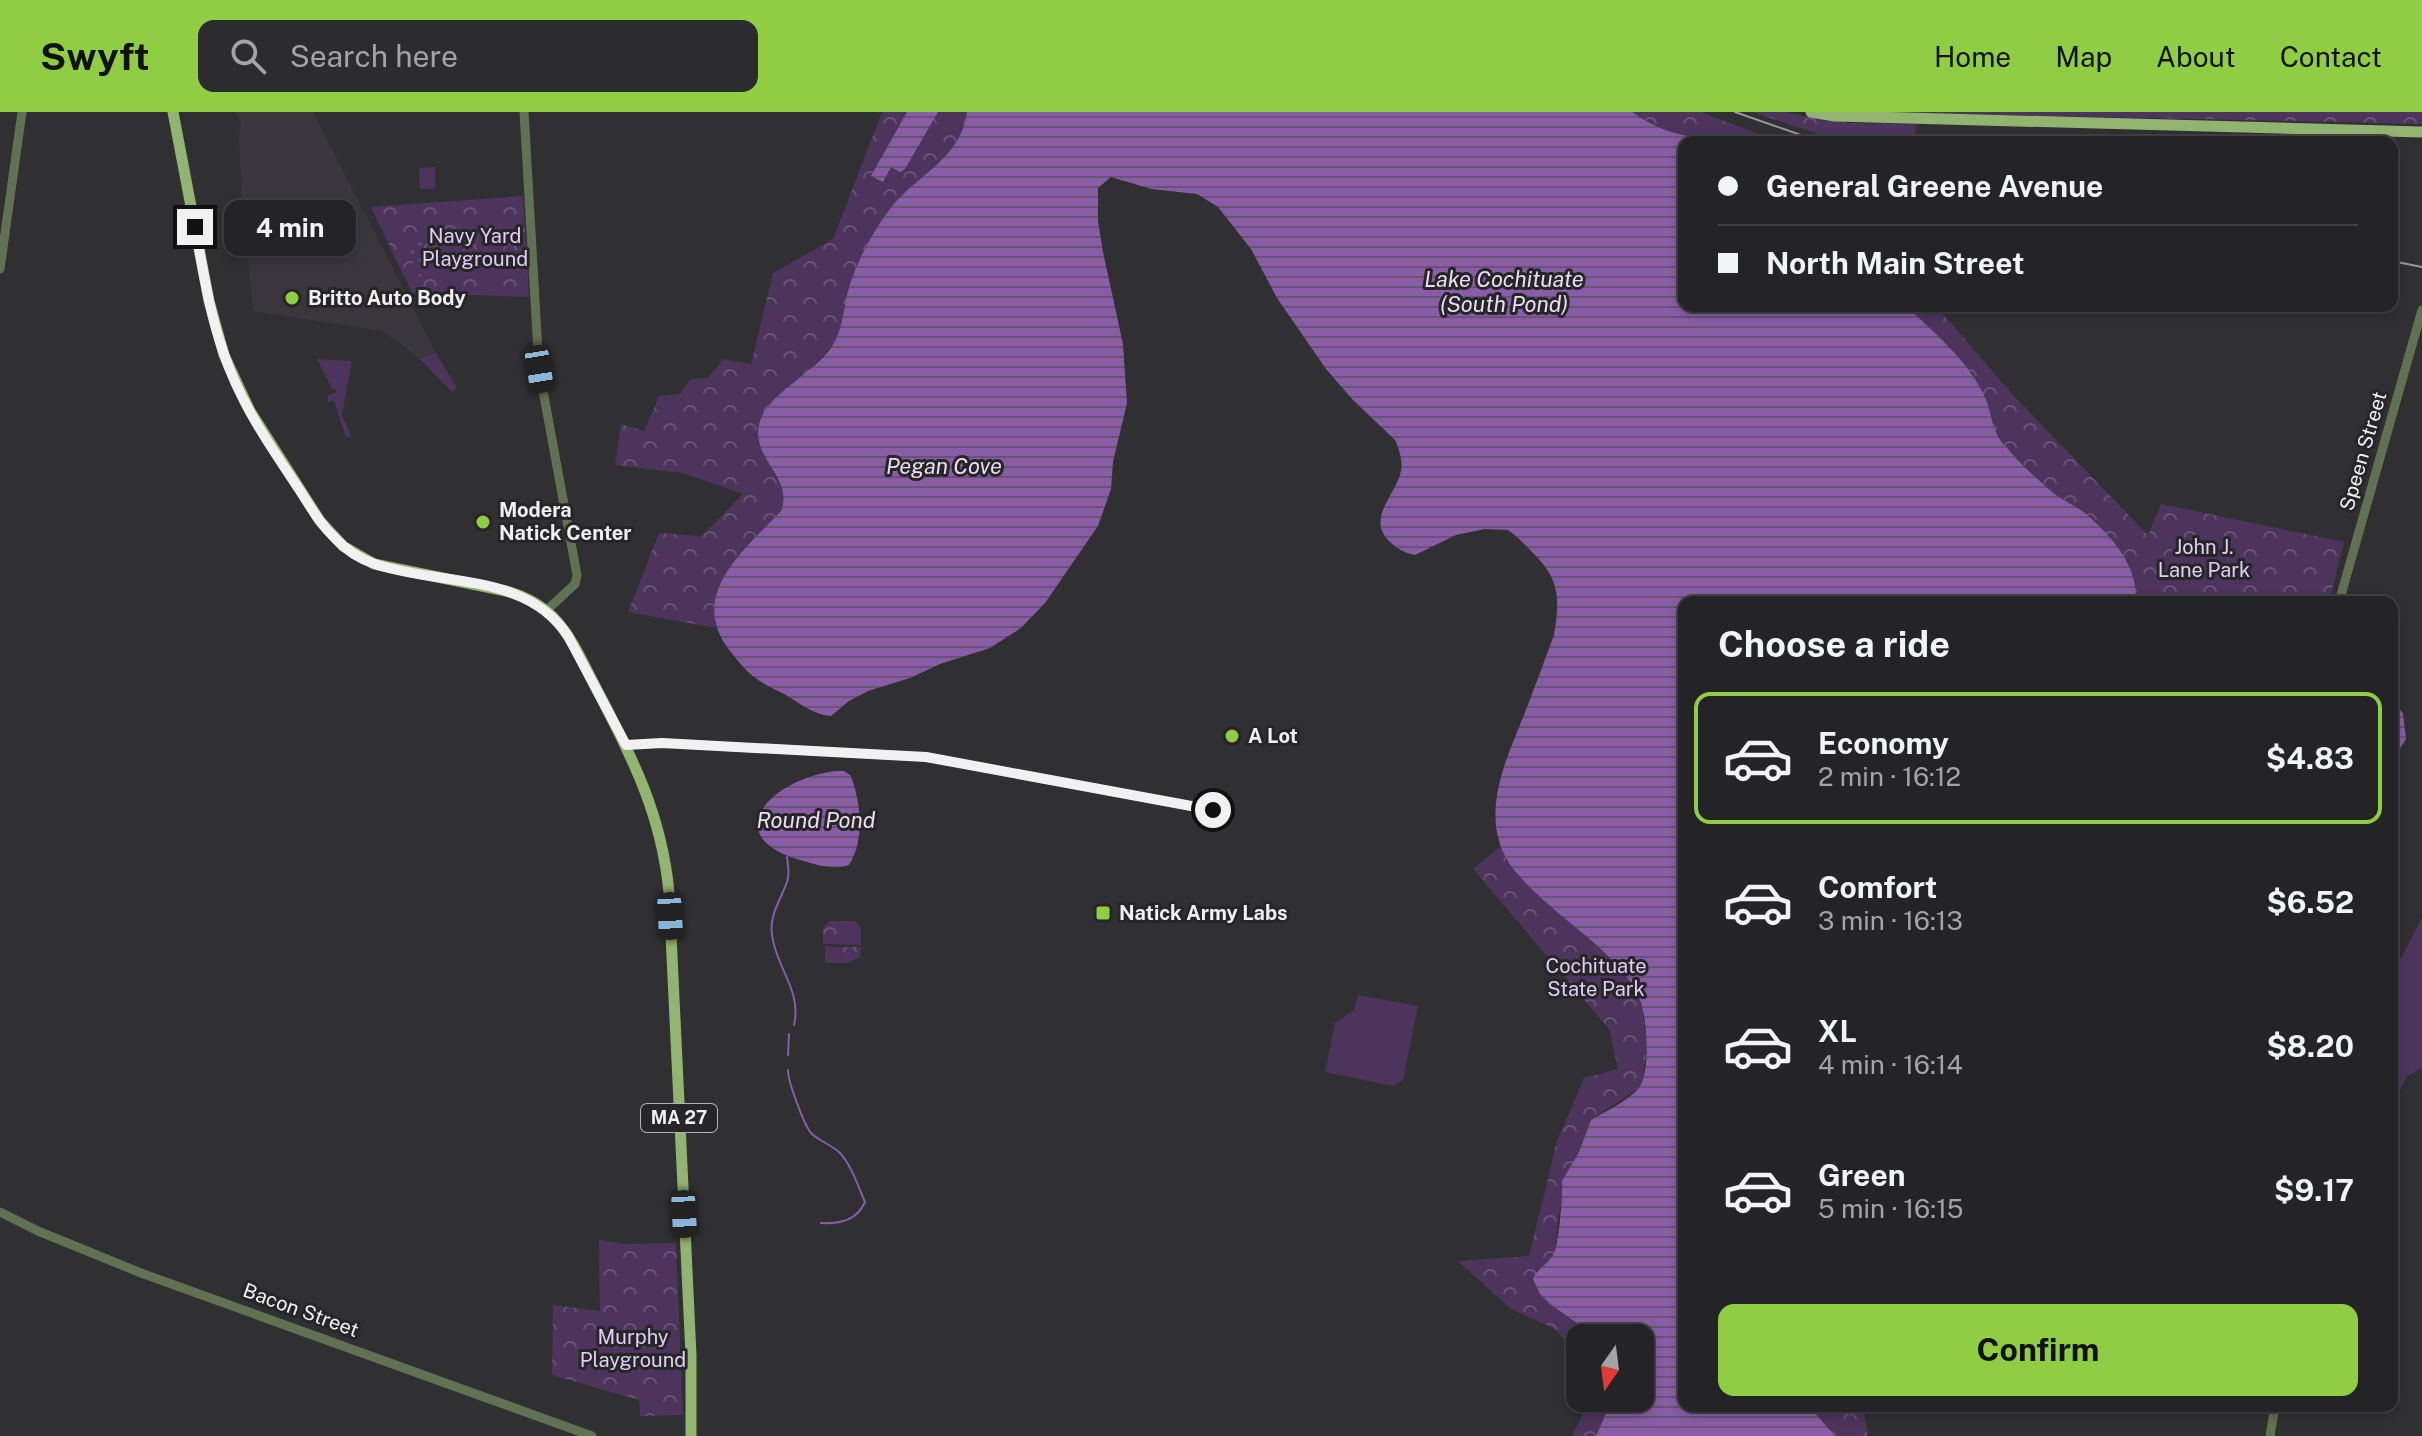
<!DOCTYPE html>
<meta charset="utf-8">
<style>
:root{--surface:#242325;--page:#2c2b2d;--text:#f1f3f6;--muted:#a3a4a7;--line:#414042;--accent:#8fcd42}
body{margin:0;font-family:"Public Sans",sans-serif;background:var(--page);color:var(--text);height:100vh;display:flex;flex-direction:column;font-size:30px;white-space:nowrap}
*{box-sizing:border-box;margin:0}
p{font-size:26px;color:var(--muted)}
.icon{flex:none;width:44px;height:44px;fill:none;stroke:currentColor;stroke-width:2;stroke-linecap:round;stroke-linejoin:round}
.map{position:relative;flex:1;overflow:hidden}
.details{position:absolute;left:1678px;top:484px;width:720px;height:816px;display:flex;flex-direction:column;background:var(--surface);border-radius:16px;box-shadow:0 4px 12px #0003,0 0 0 2px var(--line)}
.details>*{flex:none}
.banner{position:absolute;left:1678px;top:24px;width:720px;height:176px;border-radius:16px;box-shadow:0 4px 12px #0003,0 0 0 2px var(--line);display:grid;align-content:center;height:176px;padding:0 40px;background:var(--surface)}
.needle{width:52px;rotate:194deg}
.controls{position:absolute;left:1566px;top:1212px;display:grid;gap:16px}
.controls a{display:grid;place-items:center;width:88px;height:88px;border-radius:16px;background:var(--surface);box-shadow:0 4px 12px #0003,0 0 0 2px var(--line);font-size:40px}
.end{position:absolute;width:36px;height:36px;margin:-18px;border:10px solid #f1f1f2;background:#111;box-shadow:0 0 0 4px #111}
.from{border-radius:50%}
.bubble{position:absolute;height:56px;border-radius:16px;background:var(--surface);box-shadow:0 4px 12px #0003,0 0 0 2px var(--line);font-size:26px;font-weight:700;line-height:56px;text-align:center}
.car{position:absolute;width:24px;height:48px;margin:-24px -12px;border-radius:10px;box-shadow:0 0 6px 2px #0007;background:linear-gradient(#222 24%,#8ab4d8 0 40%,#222 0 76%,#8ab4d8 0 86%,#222 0)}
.banner b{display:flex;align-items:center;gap:28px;height:76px;font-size:30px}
.banner b+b{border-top:2px solid var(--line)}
.banner i{width:20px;height:20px;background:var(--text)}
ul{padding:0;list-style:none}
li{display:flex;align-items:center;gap:24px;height:132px;margin:0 16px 12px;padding:0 24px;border:4px solid transparent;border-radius:16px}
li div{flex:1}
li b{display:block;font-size:30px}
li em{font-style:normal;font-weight:700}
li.selected{border-color:var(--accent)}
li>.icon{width:72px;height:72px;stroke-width:1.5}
h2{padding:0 40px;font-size:36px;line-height:96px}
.button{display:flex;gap:16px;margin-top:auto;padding:16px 40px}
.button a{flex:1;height:92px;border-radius:16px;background:var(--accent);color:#111;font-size:32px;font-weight:700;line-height:92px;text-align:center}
header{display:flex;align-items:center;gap:48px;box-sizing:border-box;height:112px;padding:0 40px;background:var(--accent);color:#111}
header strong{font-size:38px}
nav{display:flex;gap:44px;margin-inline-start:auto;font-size:28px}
.search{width:560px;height:72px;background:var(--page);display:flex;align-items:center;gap:20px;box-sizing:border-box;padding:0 28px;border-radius:16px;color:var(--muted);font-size:30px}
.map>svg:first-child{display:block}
.built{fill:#3b363e}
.grass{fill:#4c345c}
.forest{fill:url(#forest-crowns)}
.garden{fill:url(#garden-dots)}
.water{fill:url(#water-rules)}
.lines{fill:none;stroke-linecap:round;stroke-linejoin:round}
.stream{stroke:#885da5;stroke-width:2}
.minor{stroke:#617252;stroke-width:9}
.major{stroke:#92b471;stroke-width:11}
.rail{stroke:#99989a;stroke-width:2}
.route{stroke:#f1f1f2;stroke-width:10}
.poi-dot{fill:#8fcd42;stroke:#262527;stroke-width:3}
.labels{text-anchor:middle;stroke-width:6;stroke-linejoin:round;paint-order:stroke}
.shield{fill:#262527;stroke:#b4b4b5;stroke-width:2}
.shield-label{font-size:18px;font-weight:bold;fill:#f1f1f2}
.park-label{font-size:20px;fill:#e3cdf4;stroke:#262527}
.poi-label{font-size:20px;font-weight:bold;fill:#f1f1f2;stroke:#262527;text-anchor:start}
.street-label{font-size:20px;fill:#f1f1f2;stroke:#262527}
.water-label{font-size:22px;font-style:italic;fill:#e9def2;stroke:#262527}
</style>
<header>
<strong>Swyft</strong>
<div class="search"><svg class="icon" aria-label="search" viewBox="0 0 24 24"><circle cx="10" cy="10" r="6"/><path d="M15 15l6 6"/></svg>Search here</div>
<nav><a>Home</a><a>Map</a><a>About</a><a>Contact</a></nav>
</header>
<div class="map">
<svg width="2422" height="1324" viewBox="0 0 2422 1324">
<defs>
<pattern id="forest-crowns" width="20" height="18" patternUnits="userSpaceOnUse" patternTransform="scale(2)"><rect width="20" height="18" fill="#4c345c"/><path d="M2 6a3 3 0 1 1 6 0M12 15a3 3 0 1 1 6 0" fill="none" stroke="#665274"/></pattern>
<pattern id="garden-dots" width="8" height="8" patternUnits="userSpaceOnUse" patternTransform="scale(2)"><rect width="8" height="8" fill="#4c345c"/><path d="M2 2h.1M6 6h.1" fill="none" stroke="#665274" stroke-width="1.8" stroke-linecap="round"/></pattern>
<pattern id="water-rules" width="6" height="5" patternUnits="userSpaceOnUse" patternTransform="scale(2)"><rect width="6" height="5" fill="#885da5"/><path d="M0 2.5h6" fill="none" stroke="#685277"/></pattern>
</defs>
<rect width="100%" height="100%" fill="#302f31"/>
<!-- built -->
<path class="built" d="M235 0H313L436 241 420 247 383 219 253 199 242 85 239 23 241 10Z"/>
<!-- grass -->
<path class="grass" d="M435 55V77H420L419 56Z
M436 241 457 276 452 280 420 247Z
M317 247 352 249 342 303 351 324 346 326 334 289 328 290V284L336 280 335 277H332Z
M2422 805V956L2406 965 2392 997V864Z
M825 834 841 835 840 851H825Z
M1358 883 1418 894 1403 968 1393 974 1325 960 1335 911 1354 898Z"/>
<!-- forest -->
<path class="forest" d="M882 0H967L963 18 945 47 902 84 891 96 868 132 849 175 841 216 834 232 801 267 773 359C779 369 787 382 783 394 781 402 773 408 768 414 739 444 709 471 716 516L628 500 659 421 702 424 743 382 682 361 615 353 621 312 644 319 659 284 680 282 691 267 708 266 723 247 751 252 773 161 833 127Z
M1632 0H1701L1780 30C1729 30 1676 31 1632 0Z
M1752 0H1783L1846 11 1917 12 1913 30H1842Z
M1814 0H2422V12L1879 0Z
M523 84 529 185 412 181 371 95Z
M1906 194H1936L2015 285 2148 423 2161 392 2344 430 2329 490H2135L2136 484 2111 430 2099 416 2052 380 2007 337 1991 312 1987 290 1972 263 1950 235Z
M1501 734 1517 762 1614 850 1627 865 1642 893 1647 935 1643 965 1639 976 1591 1008 1579 1040 1562 1069C1564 1083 1560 1094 1558 1108 1555 1136 1561 1141 1536 1160L1550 1192 1598 1226H1580V1245L1555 1217 1511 1197 1458 1149 1529 1144 1557 1029 1584 966 1618 957 1609 917 1473 757Z
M830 809H855L861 816V833L823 832V816Z
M841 835H861L860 845 848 851H840Z
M599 1128 625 1132 676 1131 683 1303 640 1304 639 1288 552 1263 553 1193 600 1199Z
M1591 1286H1613L1596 1324H1572Z
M1809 1294H1863L1868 1324H1835Z"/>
<!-- garden -->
<path class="garden" d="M422 124 423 163 419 165C412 153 409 142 413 129Z"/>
<!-- water -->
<path class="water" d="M907 0H938L905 57 900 60 891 55 883 70 871 64Z
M967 0H1632C1676 31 1709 25 1759 30H1684V194H1906C1934 220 1965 246 1983 281 1993 300 1989 317 2007 336 2018 349 2037 367 2051 379 2060 387 2072 392 2082 399 2107 419 2141 455 2135 490H1684V1294H1809L1835 1324H1596L1613 1286H1640V1226H1598L1550 1192 1540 1182 1533 1167C1537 1156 1549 1152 1554 1141 1559 1132 1563 1080 1562 1069L1579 1040 1591 1008C1606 999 1626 990 1638 977 1651 962 1647 909 1641 891 1636 875 1625 862 1614 850 1583 818 1543 793 1515 759 1476 711 1504 652 1524 603 1534 577 1544 550 1554 523 1560 486 1560 467 1532 440 1524 432 1517 424 1508 418L1485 417 1456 423 1415 443C1404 441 1396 436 1388 428 1367 405 1396 383 1401 359 1403 349 1399 337 1395 328L1352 287 1326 257 1277 186 1251 137 1218 95 1197 82 1151 77 1111 65 1098 76V109L1103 140 1123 232 1127 291 1113 350 1111 377 1098 414 1045 491 1021 516 990 536 940 552 910 566 868 579 849 589 831 604C809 602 796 587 776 578 753 567 746 559 730 539 686 482 745 438 781 399 795 363 744 344 762 304 773 280 813 261 831 236 844 217 843 194 850 172 859 146 873 119 890 97 916 63 961 47 967 0Z
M2392 590 2403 601 2406 627 2392 650Z
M836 659H844L851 664C861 692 865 727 849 753 835 758 821 754 807 750 712 726 772 666 836 659Z"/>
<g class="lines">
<!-- stream -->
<path class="stream" d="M787 745C788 753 790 762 787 770 781 787 769 803 772 823 776 856 802 878 794 913
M788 943 789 922
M788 958C787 967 805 1016 812 1022 820 1029 831 1033 839 1040 851 1052 858 1074 865 1090 857 1109 839 1112 821 1111"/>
<!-- minor -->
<path class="minor" d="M524 0 539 257 577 463 575 472 546 499
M0 157 22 0
M2339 490 2422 198
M626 633 662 631 926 645 1227 701
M0 1100 38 1119 141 1161 592 1324
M2270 1324 2275 1294"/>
<!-- major -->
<path class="major" d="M173 0 209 189 224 243 250 299 320 409 343 434 374 452 506 479C524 484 540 492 554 506 572 525 583 551 595 574 631 643 662 702 669 781L691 1243V1324
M1811 0 1835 4 2422 20"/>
<!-- rail -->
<path class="rail" d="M1735 0 1821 30
M2392 149 2422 155"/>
</g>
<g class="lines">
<!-- route -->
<path class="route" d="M195 115C203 157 209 199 223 239 239 289 270 334 299 377 310 394 320 412 335 426 346 438 360 447 375 452 440 474 526 460 568 524L626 633 662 631 926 645 1213 698"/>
</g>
<!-- markers -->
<g class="poi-dot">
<circle cx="292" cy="186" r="8"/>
<circle cx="483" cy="410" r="8"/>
<circle cx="1232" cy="624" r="8"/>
<rect x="1095" y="793" width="16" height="16" rx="4"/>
</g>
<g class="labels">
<!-- shield labels -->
<rect class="shield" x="641" y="992" width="76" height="28" rx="6"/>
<g class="shield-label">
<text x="679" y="1012">MA 27</text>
</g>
<!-- park labels -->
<g class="park-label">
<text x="475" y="131">Navy Yard<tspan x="475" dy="23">Playground</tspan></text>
<text x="2204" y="442">John J.<tspan x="2204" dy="23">Lane Park</tspan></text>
<text x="1596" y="861">Cochituate<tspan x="1596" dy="23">State Park</tspan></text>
<text x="633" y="1232">Murphy<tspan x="633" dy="23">Playground</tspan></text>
</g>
<!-- poi labels -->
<g class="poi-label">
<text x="308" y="193">Britto Auto Body</text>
<text x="499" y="405">Modera<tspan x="499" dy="23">Natick Center</tspan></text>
<text x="1248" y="631">A Lot</text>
<text x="1119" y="808">Natick Army Labs</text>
</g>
<!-- street labels -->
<g class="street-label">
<text transform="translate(2363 339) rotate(-74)" y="7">Speen Street</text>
<text transform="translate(301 1198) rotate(20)" y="7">Bacon Street</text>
</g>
<!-- water labels -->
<g class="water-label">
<text x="1504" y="175">Lake Cochituate<tspan x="1504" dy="25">(South Pond)</tspan></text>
<text x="944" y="362">Pegan Cove</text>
<text x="816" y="716">Round Pond</text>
</g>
</g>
</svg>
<div class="controls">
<a><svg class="needle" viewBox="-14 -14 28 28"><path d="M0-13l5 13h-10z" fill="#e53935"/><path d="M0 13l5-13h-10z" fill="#a3a4a7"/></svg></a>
</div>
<i class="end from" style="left:1213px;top:698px"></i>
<i class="end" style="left:195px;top:115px"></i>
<div class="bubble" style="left:224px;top:88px;width:132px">4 min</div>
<i class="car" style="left:539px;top:257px;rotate:171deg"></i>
<i class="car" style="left:670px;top:804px;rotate:177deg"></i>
<i class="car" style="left:684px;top:1102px;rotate:177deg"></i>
<div class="banner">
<b><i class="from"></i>General Greene Avenue</b>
<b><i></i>North Main Street</b>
</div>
<section class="details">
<h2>Choose a ride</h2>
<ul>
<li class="selected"><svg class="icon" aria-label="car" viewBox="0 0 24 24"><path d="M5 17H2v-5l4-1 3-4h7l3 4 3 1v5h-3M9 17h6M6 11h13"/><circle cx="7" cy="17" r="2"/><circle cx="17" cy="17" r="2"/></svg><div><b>Economy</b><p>2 min · 16:12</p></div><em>$4.83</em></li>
<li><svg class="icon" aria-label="car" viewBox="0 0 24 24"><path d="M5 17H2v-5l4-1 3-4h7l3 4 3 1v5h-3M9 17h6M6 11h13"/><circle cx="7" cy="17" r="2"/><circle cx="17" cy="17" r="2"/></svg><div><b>Comfort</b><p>3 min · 16:13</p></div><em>$6.52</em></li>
<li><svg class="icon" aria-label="car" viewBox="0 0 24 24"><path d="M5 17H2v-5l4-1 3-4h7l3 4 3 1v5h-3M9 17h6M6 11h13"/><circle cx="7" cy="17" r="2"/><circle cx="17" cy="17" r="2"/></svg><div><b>XL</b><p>4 min · 16:14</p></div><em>$8.20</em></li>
<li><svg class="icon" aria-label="car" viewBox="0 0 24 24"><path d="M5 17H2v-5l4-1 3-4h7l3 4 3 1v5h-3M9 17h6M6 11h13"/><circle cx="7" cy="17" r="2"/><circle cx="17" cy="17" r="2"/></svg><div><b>Green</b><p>5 min · 16:15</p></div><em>$9.17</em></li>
</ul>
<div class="button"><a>Confirm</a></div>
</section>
</div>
